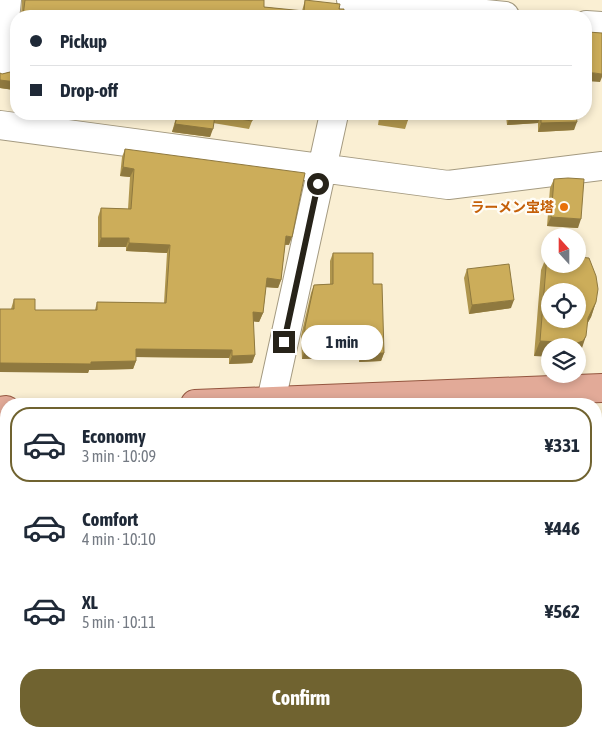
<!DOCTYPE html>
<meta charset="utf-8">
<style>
:root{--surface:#fff;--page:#f6f6f7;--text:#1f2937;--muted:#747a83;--line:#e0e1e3;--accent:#706330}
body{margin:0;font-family:"Asap Condensed","Noto Sans JP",sans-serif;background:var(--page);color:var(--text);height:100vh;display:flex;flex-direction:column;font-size:19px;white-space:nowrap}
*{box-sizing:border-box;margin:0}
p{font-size:16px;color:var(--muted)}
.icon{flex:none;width:28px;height:28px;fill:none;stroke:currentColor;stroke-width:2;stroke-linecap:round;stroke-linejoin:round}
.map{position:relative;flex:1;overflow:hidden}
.sheet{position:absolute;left:0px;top:398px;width:602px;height:339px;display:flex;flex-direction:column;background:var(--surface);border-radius:20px 20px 0 0;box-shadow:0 2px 8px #0003}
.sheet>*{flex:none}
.guide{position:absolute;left:10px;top:10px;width:582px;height:110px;border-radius:20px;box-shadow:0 2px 8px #0003;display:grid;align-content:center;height:110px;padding:0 20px;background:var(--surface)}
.needle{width:32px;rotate:339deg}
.tools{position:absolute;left:541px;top:228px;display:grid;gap:10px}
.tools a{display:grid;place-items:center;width:45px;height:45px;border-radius:50%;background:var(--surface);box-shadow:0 2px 8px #0003;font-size:25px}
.end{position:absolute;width:22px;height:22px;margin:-11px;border:6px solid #272319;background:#fff;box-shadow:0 0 0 2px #fff}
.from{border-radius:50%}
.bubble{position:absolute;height:35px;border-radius:18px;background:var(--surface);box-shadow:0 2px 8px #0003;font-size:16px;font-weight:700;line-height:35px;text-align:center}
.guide b{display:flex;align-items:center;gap:18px;height:48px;font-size:19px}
.guide b+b{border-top:1px solid var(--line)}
.guide i{width:12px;height:12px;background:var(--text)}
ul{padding:9px 0 0;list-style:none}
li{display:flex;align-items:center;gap:15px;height:75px;margin:0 10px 8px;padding:0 10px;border:2px solid transparent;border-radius:20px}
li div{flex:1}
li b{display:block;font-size:19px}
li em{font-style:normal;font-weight:700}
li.current{border-color:var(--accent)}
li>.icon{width:45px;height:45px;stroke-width:1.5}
.cta{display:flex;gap:10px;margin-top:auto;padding:10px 20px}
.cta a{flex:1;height:58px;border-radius:20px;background:var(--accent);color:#fff;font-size:20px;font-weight:700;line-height:58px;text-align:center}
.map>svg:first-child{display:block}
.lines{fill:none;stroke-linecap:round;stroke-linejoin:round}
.minor-casing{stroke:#a49a80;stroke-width:30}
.major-casing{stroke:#94563f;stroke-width:30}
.minor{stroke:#fff;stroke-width:28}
.major{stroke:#e2aa98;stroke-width:28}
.wall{fill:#af954d}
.shaded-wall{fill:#8f793f}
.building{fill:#ccad5a;stroke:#8f793f;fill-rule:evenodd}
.route{stroke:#272319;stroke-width:6}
.food-dot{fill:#e8710a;stroke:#fffdf7;stroke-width:2}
.labels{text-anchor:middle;stroke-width:4.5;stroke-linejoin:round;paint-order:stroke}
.food-label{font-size:14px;font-weight:bold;fill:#c56008;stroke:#fffdf7;text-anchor:end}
</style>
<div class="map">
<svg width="602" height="736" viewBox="0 0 602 736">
<rect width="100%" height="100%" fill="#faefd3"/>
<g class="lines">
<defs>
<path id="minor" d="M351 0 505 16
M586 25 602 26
M0 66 7 0
M0 125 448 185 602 166
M271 401 334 114
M596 561 602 499
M596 613H602
M0 637 6 636
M42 730 43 736
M241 730 242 736
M581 736 582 730"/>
<path id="major" d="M195 404 602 388
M0 411 6 410"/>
</defs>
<!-- minor casing -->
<use href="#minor" class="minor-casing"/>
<!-- major casing -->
<use href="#major" class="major-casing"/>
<!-- minor -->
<use href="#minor" class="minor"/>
<!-- major -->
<use href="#major" class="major"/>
</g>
<!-- wall -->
<path class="wall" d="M22 0H264V7L302 11 305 0 339 9 343 16H21Z
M16 61V108L12 107 14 90 0 88V73L2 74 10 72 16 67Z
M177 114H253L252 121 249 129 213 123 210 137 172 132Z
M291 114H309L308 117Z
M356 114H409L408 120 405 129 378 125 379 118Z
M478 114H576L574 130 538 132V123L507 125 506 116 478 117Z
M125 149 289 245H285L281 280 278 288 266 287 263 313 259 322 253 321 255 355 252 363 229 364V358L136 357V361L133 369 89 370 88 373 11 309 14 299 35 310H95L97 302 164 303 167 253 126 251V247H98V217L101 208 128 209 130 177 120 176 122 157Z
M554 179 578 228 547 226 550 188Z
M333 253 373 284 384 353 381 361 359 362V357L302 359 301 336 311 293 314 285 330 284V261Z
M547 255 596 302 591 317 587 324 581 351 578 356V346L534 356 541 270Z
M467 269 511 308 469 314 464 278Z
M58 730H139V736H58Z
M156 730H185L179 736H162Z
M505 730H547V736H505Z"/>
<!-- shaded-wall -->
<path class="shaded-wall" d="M586 72 602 74V77L600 82 586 81Z
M0 80 16 82V85L14 90 0 88Z
M15 99H16V108L12 107Z
M49 114H85L82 120 48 116Z
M479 114H507L506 116 478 117Z
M541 114 538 123 507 125 510 116Z
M577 122 574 130 538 132 541 123Z
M175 124 213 129 210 137 172 132Z
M123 167 134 169 130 177 120 176Z
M551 217 581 219 578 228 547 226Z
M286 236 292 237 289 245 283 244Z
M101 238H129L126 247H98Z
M129 243 170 245 167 253 126 251Z
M267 278 281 280 278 288 264 287Z
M514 300 511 308 469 314 472 305Z
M596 302 591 317 582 333 588 318Z
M253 312 263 313 259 322 250 321Z
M586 336 581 351 578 356V346H550V357L534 356 540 341Z
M362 348 359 357 302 359 305 350Z
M136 349 232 350 229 358 133 357Z
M384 353 381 361 359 362 363 354Z
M255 355 252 363 229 364 232 356Z
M136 361 133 369 89 370 88 373 0 372V363Z
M181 730H185L179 736H175Z"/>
<!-- building -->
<path class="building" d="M25 0H264V7L304 11 305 0 340 4 339 9H344L343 16H23Z
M586 32H588L602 33V74L586 72Z
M16 66V82L0 80V73L2 74 10 72Z
M178 114H253L252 121 215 115 213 129 175 124Z
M382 114H409L408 120 381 116Z
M509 114H576L577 122 541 123V114L510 116Z
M125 149 305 173 292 237 286 236 281 280 267 278 263 313 253 312 255 355 232 356V350L136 349V361L91 362V364L0 363V309H14V299H35V310H97V302L166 303 170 245 129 243V238H101V208L131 209 134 169 123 167Z
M568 178 584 179 581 219 551 217 554 179Z
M333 253H373V284H382L384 353 363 354 362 348 305 350V327L314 285 333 284Z
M547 255H550V264H578V257L589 258 596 276 598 289 596 302 588 318 586 336 583 341 577 343 540 341ZM550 291H578V319H550Z
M509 264 514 300 472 305 467 269Z
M0 646H6V730H30L33 736H0Z
M60 730H139V736H59L60 733Z
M167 730H181L175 736H173Z
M509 730H547V736H508Z"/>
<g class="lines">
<!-- route -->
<path class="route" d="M284 342 318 184"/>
</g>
<!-- markers -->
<circle class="food-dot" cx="564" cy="207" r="5"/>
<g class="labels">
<!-- food labels -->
<g class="food-label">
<text x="554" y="212">ラーメン宝塔</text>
</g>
</g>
</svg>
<div class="tools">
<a><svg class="needle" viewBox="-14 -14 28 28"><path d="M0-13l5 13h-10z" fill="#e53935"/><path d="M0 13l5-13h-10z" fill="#747a83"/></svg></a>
<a><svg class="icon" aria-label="locate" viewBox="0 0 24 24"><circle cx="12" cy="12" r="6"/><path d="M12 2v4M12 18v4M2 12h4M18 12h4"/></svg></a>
<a><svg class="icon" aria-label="layers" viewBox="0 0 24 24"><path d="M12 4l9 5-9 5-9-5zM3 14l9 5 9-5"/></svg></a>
</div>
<i class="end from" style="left:318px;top:184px"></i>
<i class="end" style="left:284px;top:342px"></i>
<div class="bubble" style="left:301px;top:325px;width:82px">1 min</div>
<div class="guide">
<b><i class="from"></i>Pickup</b>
<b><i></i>Drop-off</b>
</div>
<section class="sheet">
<ul>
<li class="current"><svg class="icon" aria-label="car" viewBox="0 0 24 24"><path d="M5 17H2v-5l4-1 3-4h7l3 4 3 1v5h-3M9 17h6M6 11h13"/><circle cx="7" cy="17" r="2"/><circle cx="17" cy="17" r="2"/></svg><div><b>Economy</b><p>3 min · 10:09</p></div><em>¥331</em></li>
<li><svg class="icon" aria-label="car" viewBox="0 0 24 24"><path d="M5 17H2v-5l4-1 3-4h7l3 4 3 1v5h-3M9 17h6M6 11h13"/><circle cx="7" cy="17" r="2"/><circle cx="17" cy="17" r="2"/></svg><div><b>Comfort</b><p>4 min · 10:10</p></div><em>¥446</em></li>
<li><svg class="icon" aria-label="car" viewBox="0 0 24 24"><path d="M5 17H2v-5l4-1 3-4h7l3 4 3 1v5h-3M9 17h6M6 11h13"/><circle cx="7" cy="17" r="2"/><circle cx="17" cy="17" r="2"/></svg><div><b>XL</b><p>5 min · 10:11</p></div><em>¥562</em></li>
</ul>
<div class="cta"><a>Confirm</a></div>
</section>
</div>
